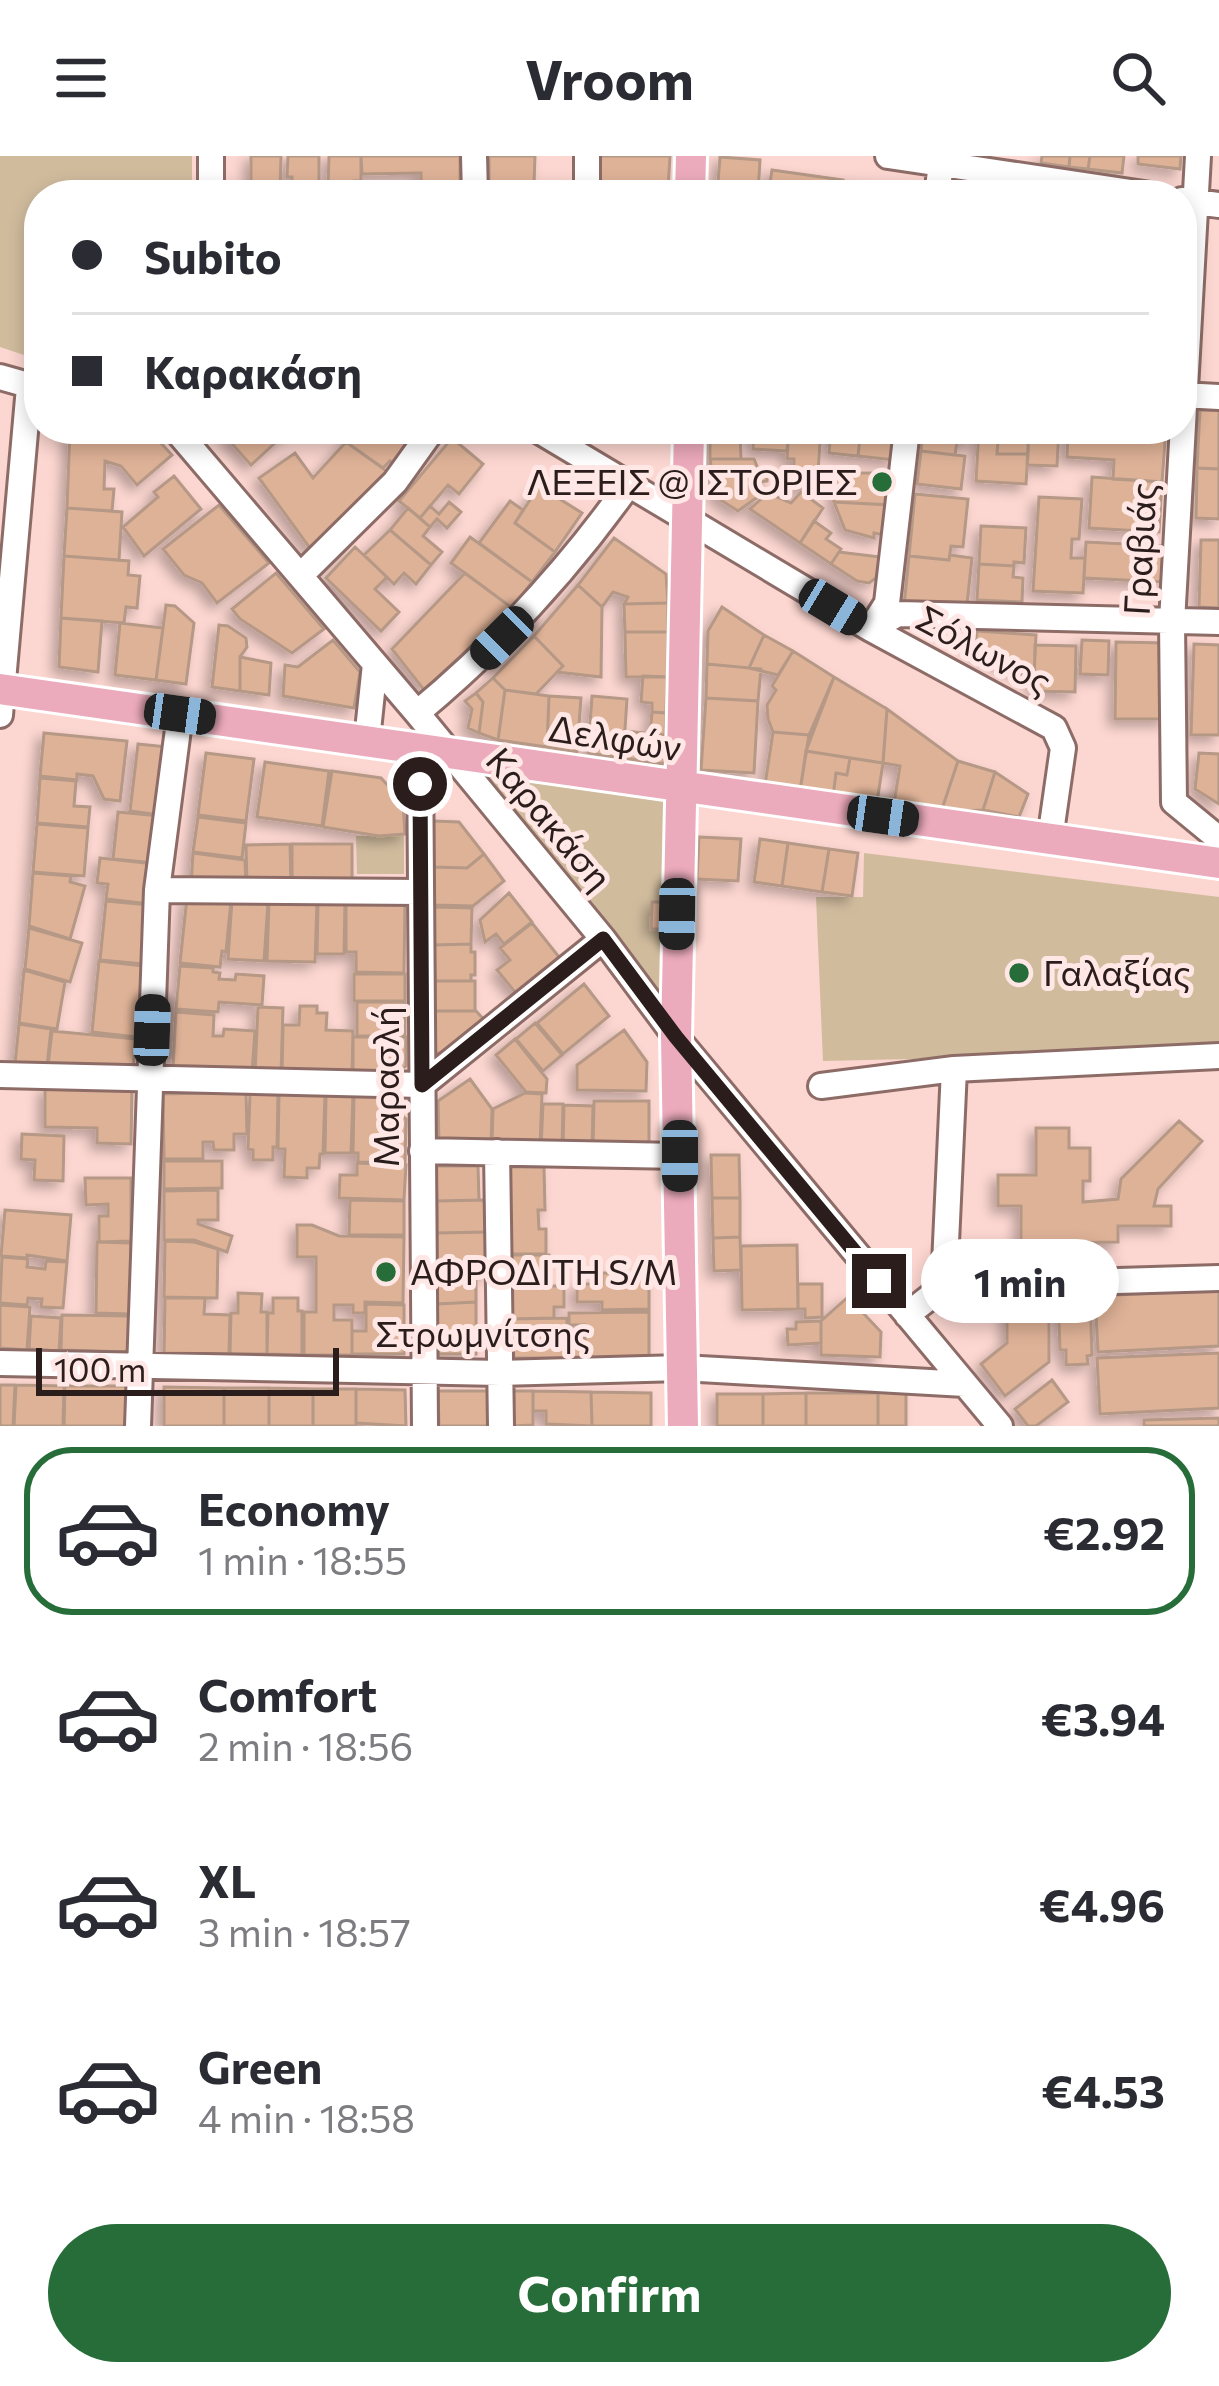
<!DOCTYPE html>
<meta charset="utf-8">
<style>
:root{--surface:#fff;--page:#f7f7f7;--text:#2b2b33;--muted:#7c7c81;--line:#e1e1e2;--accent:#266d39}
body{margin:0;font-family:Commissioner,sans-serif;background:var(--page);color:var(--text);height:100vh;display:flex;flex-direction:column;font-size:45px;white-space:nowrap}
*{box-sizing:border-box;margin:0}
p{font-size:39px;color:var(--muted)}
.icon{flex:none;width:66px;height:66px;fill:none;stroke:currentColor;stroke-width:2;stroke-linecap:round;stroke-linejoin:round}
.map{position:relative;height:1270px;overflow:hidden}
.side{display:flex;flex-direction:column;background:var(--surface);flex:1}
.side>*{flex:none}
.top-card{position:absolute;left:24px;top:24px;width:1173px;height:264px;border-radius:48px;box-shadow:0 6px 18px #0003;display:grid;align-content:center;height:264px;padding:0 48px;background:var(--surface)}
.scale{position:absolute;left:36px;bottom:30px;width:303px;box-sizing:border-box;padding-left:12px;border:6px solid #2a1d1b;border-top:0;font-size:33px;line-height:42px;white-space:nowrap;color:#2a1d1b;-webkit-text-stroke:9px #fee7e4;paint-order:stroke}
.end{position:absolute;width:54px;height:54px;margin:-27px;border:15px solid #2a1d1b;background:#fff;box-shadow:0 0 0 6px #fff}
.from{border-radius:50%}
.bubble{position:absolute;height:84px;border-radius:42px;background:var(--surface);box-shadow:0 6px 18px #0003;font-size:39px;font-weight:700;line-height:84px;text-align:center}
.car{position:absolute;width:36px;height:72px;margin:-36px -18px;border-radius:15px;box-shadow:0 0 9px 3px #0007;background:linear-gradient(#222 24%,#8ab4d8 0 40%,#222 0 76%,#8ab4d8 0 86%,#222 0)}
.top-card b{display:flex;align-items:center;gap:42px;height:114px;font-size:45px}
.top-card b+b{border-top:3px solid var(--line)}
.top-card i{width:30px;height:30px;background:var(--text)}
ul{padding:21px 0 0;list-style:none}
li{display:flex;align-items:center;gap:36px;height:168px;margin:0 24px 18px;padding:0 24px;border:6px solid transparent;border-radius:48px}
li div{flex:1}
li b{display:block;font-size:45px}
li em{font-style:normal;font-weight:700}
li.current{border-color:var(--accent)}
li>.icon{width:108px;height:108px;stroke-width:1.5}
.primary-button{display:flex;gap:24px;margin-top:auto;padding:24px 48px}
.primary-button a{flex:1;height:138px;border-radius:72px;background:var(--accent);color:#fff;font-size:48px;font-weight:700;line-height:138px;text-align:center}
header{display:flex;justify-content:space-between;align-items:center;height:156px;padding:0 48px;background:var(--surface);font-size:54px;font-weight:700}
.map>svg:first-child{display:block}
.green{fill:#d0bb9d}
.building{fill:#deb297;stroke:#b59886;stroke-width:3;filter:url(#shadow)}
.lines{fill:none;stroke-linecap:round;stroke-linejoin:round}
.minor-casing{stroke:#8d6c67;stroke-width:30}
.major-casing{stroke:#fff;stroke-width:36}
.minor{stroke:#fff;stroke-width:24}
.major{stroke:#ecabbc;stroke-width:30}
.route{stroke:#2a1d1b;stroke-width:15}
.poi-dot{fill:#266d39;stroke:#fee7e4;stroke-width:4.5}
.labels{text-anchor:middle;stroke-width:10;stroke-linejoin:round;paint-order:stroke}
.poi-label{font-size:36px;fill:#2a1d1b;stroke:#fee7e4;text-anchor:start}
.street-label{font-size:36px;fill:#2a1d1b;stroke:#fee7e4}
</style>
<header><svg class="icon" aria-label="menu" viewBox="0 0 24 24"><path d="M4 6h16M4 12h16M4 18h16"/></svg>Vroom<svg class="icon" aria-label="search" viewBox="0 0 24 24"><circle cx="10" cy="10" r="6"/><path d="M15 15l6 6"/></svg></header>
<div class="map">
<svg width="1219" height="1270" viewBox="0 0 1219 1270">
<defs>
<filter id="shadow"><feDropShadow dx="-6" dy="6" stdDeviation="6" flood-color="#0004"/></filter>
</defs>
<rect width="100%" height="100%" fill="#fcd6d0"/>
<!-- green -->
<path class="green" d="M0 0H192V32L185 39H39V204L0 191Z
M488 620 668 646 665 847Z
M356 680H404V718H357Z
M864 697 1219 741V896L823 905 816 741H863Z"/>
<!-- building -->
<path class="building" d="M251 0H281L280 36 257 35V26H251Z
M288 0H319V29H292V21H287Z
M329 0H361V25H354L352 39 328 32Z
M361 0H460V39H421V17L362 18Z
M489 0H535L534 28 489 26Z
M595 0H670L668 34 593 29Z
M1042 0H1070L1069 11 1041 7Z
M1070 0H1090L1088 13 1069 11Z
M1090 0H1124L1122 17 1088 13Z
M1138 0H1181L1180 13 1138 8Z
M720 1 760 4 758 39H717Z
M772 14 843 24 840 39H768Z
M848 26 881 30 879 39H846Z
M891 30 927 34V39H890Z
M487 33 572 34V39H487Z
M1200 254H1219V313L1197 312Z
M70 273H148L172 299 137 329 121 310 105 305 104 333H114L112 355 67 352Z
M233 273H290L251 309 225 280Z
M355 273H414L394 308 390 305 383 312 346 286Z
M710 273H740L741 303H710Z
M754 273 789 274 787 295 753 293Z
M821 273 817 331 793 330 794 303H787L789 273Z
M831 273H861L858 300 829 297Z
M861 273H899L895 304 858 300Z
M923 273H972L971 287 957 286 955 299 921 295Z
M979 273H999L997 298H1028L1026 328 976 325Z
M999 273H1029L1028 298H997Z
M1029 273H1059L1057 310 1027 309Z
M1068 273H1166L1162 326 1113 323 1114 304 1067 301Z
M452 282 483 308 459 338 448 329 420 362 399 345Z
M346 286 388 316 347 364 312 395 259 322 295 297 313 322Z
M921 295 965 300 961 333 917 328Z
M710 303H754L759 315H767V325L760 326 759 340 738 355 716 341Z
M1197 312 1219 313V363L1196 362Z
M835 317H892L890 349 834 346Z
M174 320 201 353 144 400 123 371 158 341 154 336Z
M1092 321 1162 326 1159 376 1089 372Z
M539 330 582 357 555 396 515 367Z
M801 336 823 352 800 387 750 353 768 337 791 347Z
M915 338 968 343 963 391 951 390 949 404 909 400Z
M1039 341 1082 343 1079 383H1072L1071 402H1085L1083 437 1033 435Z
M510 345 523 354 515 367 555 396 532 426 479 387Z
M449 346 461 356 447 372 437 363 430 371 420 362 430 350 439 358Z
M834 346 890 349 884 379 874 377V382L845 374Z
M219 349 269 407 217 447 202 427 184 419 163 393Z
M67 352 122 356 119 404 64 400Z
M408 352 430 371 423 380 442 396 431 409 390 374Z
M814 365 831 377 826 383 841 393 831 408 800 387Z
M981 370 1026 372 1024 407 1014 406V410L979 408Z
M390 374 431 409 416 428 404 417 394 428 364 399Z
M470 381 532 426 512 452 451 407Z
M614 382 666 418 668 447 624 448 628 441 613 436 602 451 578 429Z
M1201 384H1219V452L1199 451Z
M1086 386 1165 390 1163 426 1084 422Z
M355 391 387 421 375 433 399 456 381 475 326 422Z
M839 396 880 401 876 422 869 427 857 425 831 408Z
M950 399 972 402 966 457 904 450 909 400 949 404Z
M64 400 129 405 128 419 140 420 137 452 126 451 124 467 61 462Z
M979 408 1014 410 1013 421 1023 422 1022 446 977 444Z
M276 417 324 473 292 497 240 463 232 453Z
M465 417 512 452 424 534 392 493Z
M578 429 602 451 601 521 557 516 563 510 534 480Z
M668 447V476H625L624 448Z
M166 449 175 450 194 467 186 528 156 524Z
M722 451 764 479 749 512 707 508 708 475Z
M61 462 102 465 98 516 59 511Z
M120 467 163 472 156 524 115 519Z
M219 469 228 470 246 482 247 491 240 501V535L212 531Z
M977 475 1036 479 1034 521 974 495Z
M625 476H668L667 521H626Z
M764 479 793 495 778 519 749 512Z
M534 480 563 510 536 538 505 534 493 522Z
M333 484 360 516 354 552 283 540 285 509 298 511Z
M1082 484 1109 485 1108 519 1080 518Z
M1116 486 1167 487 1166 563H1115Z
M1194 488 1219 489V579H1191Z
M1035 489 1076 490 1075 536 1034 535Z
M793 495 834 521 809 579 773 576 768 563 767 549 776 534 772 530Z
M240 501 271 507 269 539 240 535Z
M707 508 761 513 758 545 706 542Z
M643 520 667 521 666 557 652 556V547L641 546Z
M834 521 887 553 883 607 806 595Z
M493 522 505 534 498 584 479 577 483 546 476 537Z
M505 534 549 540 547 591 498 584Z
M476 537 483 546 479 577 468 572 472 553 465 545Z
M549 540 581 542 577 596 547 591Z
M592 540 627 543 623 602 588 597Z
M706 542 758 545 754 617 701 614Z
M887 553 958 605 941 656 894 647 900 610 883 607Z
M652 556 666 557 665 579 650 578Z
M625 575 665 579 664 608 623 602Z
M773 576 809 579 800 635 765 629Z
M44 577 127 585 120 645 104 643 93 620 77 618V624L40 620Z
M138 588 168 591 160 659 130 655Z
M806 595 850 602 847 619 836 617 833 640 800 635Z
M206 597 254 603 246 665 198 659Z
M1199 597 1219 598V648L1195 633Z
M850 602 883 607 877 646 833 640 836 617 847 619Z
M958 605 995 616 983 654 941 656Z
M265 606 329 615 322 670 257 661Z
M332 615 381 622 403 646 405 678 379 680 323 671Z
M995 616 1028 638 1019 661 983 654Z
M40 622 76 625 74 650 90 651 88 671 37 667Z
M118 656 160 660 155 707 113 703Z
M198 661 246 667 242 702 193 696Z
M433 665 459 666 484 698 467 712 434 711Z
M37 668 88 672 84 720 33 716Z
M699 681 741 683 738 725 697 723Z
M760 683 788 687 782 730 754 726Z
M788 687 829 693 822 736 782 730Z
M290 688 291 729 247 730 246 689Z
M292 688H352V728H292Z
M829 693 858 697 852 740 822 736Z
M193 697 245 704 246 730H191Z
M484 698 504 725 473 750 434 749V711L467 712Z
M100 702 155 708 150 748 106 743 108 728 97 727Z
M33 717 71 720 70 726 85 730 70 783 29 770Z
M509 737 532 766 504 788 496 778 485 786 480 764Z
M187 741 231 745 226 796 222 795 220 811 180 807Z
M232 744 268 746 264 805 228 803Z
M106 745 150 749 144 808 100 804Z
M269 745 317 746 315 806 267 805Z
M318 746H345L344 798H317Z
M346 746H405L404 817 356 816V796H346Z
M652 746H667L666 773H651Z
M434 751 472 752 471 788 434 789Z
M532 767 563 806 519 841 497 814 510 804 500 792Z
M29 772 82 787 70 826 25 813Z
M471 788V796H475V819H471V825H435L434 789Z
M99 805 144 810 136 881 92 876Z
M180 810 213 812V816L220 817 219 823 235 824 236 818 264 820 262 849 219 846 218 856 176 853Z
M24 814 65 826 57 873 19 867Z
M354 818H405V845H354Z
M435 825H475V855H435Z
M584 828 609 860 563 898 537 867Z
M357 846H405V880H357Z
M300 850H317V857H327L326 874 353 875 352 920 282 918 283 869H299Z
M258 851 283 852 281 918 255 917Z
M435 855H476L488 868 455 897H435Z
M176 856 214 859 213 880H223L224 873 255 875 252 916 173 912Z
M535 867 562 899 543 915 516 883Z
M19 868 51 873 47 910 15 908Z
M624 874 647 906 646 935 577 934V909Z
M52 875 136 883 133 911 48 910Z
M353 881H406V910L390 921H353Z
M515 883 547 923 546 937 526 936 496 899Z
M470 923 492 953 491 988 439 987 438 945Z
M45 932 132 933 131 988 97 987V972L45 971Z
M246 936 247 978H234V994H214L213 986H203V1003H164L163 938Z
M525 937 542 938 540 990 492 988 493 953Z
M250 938 278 939 277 991H273V1004H253V994L248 993Z
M279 938 325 939 323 998H320L319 1012H307V1022L284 1021 285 993H278Z
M326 939H353L351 997H325Z
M354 939 380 940 406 963 405 1007 358 1006V997H353Z
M594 945H649V993H593Z
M543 948H563L562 992H541Z
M564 949 593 950 592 993 563 992Z
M1179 965 1202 985 1158 1033 1154 1050H1171V1070H1118V1086L1053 1087V1094H1021V1050H998V1019H1036V972H1069V992H1090V1025H1083V1046L1118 1043 1121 1023Z
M22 978 64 980 63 1025 34 1024 35 1004 21 1003Z
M711 999H739L740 1042H712Z
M164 1005H222V1032L164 1033Z
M357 1007 406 1009 404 1044 339 1042 340 1019H357Z
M436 1010H478L479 1044 437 1045Z
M508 1011H544L545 1054H538L539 1073H546V1098H509Z
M85 1022H131V1085L99 1086V1060H108V1048L86 1049Z
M218 1034V1064H198V1068L232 1080 227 1096 194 1084H164V1035Z
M712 1042H740V1081L713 1082Z
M350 1044 404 1045V1079H349Z
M486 1044 487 1076 437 1077V1045Z
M5 1054 71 1059 67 1105 27 1099V1102L1 1100Z
M297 1069H312L339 1080 404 1081 403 1147 365 1146V1157H353V1149H334V1164H352V1199H304V1156H316V1101H297Z
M487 1076 488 1116 437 1117V1077Z
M740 1081 741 1114 714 1115 713 1082Z
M165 1085 194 1086 218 1093 217 1142 164 1141Z
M97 1086 131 1087 130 1158 96 1157Z
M797 1089 798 1153 742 1154 741 1090Z
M510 1099H549V1130H564V1151H554V1162L510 1163Z
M2 1101 28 1103 27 1111 45 1113 46 1105 67 1106 63 1152 41 1151 42 1143 28 1142 27 1149 0 1147Z
M476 1116V1146L437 1148V1117Z
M602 1117H649V1153L602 1154V1146H577V1128H602Z
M798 1128H822V1161L805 1162V1153H798Z
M1219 1134V1190L1098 1196 1095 1140Z
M238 1137 262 1138 261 1156H267V1198H230L231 1157H238Z
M848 1141 881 1176 880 1201 821 1199V1165Z
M1090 1141 1092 1199 1087 1200 1088 1208 1066 1209V1194H1060L1058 1142Z
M165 1142H205L204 1158 230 1159 229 1198 164 1197Z
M273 1142H298V1155H302V1199L267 1198 268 1157H273Z
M1007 1143H1049V1206L1005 1240 981 1208 1007 1187Z
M476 1146V1198H438L437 1148Z
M366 1148 404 1149V1198H352V1175H366Z
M0 1149 30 1151 27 1194 0 1192Z
M649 1156V1202H585V1169H569V1157Z
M62 1159 131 1160 130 1196 61 1194Z
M31 1160 61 1162 59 1195 29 1193Z
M567 1162V1173H582V1202H511L510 1163Z
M821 1165V1187L788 1189 787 1173H796V1166Z
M1219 1197V1252L1100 1258 1097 1202Z
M1052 1224 1068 1246 1036 1270H1028L1015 1253Z
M0 1229H15L13 1270H0Z
M16 1229 64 1230 63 1270H14Z
M65 1230H130L129 1270H64Z
M164 1231 224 1232V1270H164Z
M224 1232H269V1270H224Z
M269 1232 313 1233V1270H269Z
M313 1233H356V1270H313Z
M356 1233 405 1234 406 1270 356 1267Z
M906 1234V1270H878V1235Z
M438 1235H489V1270H439Z
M511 1235H533V1269L512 1270Z
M533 1235 591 1236 592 1270 546 1268V1255H533Z
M591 1236 651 1237V1270H592Z
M806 1237H878V1270H806Z
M806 1237V1270H763V1238Z
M717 1238H763V1270H717Z
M1219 1262V1270H1144V1264Z"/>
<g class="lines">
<defs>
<path id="minor" d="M211 0V39
M474 0 475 39
M888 0 1151 39
M1198 0 1172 466 1174 646 1219 683
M587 39V0
M937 39 942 0
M1182 44 1219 49
M0 221 39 232
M1182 239 1219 241
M175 273 417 557 603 783 676 881 1000 1270
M536 273 871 473 1054 572 1063 592 1050 683
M301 419 395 326 433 273
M872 471 887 447 907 273
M871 473 898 458 1219 466
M417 557C498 490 568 414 629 328
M0 559 29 231
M367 584 375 508
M420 592 425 1270
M157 734 421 736
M0 919 422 929 603 783
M821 930 954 913 1219 900
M422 995 680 1000
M497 996 501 1270
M944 1130 954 913
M907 1159 944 1130 1219 1122
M0 1207 500 1217 682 1212 965 1228
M138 1270 157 734 180 558"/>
<path id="major" d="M690 39 691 0
M0 533 1219 707
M683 1270 676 881 689 273"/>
</defs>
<!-- minor casing -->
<use href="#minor" class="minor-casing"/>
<!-- major casing -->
<use href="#major" class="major-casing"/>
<!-- minor -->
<use href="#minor" class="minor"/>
<!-- major -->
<use href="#major" class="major"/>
</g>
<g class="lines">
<!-- route -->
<path class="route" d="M420 628 422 929 603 783 676 881 879 1125"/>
</g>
<!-- markers -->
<g class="poi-dot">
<circle cx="882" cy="326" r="12"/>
<circle cx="1019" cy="817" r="12"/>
<circle cx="386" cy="1116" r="12"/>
</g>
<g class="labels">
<!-- poi labels -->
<g class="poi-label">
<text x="858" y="339" text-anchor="end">ΛΕΞΕΙΣ @ ΙΣΤΟΡΙΕΣ</text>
<text x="1043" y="830">Γαλαξίας</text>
<text x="410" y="1129">ΑΦΡΟΔΙΤΗ S/M</text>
</g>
<!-- street labels -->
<g class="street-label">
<text transform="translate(1140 393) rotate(-87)" y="13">Γραβιάς</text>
<text transform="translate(984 494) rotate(28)" y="13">Σόλωνος</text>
<text transform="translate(615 582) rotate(9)" y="13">Δελφών</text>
<text transform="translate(549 663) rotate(50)" y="13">Καρακάση</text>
<text transform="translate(386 931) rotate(-90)" y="13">Μαρασλή</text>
<text x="483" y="1191">Στρωμνίτσης</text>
</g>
</g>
</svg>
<div class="scale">100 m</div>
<i class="end from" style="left:420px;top:628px"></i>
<i class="end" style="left:879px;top:1125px"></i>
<div class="bubble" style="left:921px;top:1083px;width:198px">1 min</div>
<i class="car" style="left:833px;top:451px;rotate:121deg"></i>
<i class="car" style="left:502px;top:482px;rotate:225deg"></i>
<i class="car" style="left:180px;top:558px;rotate:98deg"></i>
<i class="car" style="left:883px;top:660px;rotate:98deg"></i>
<i class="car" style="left:677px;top:758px;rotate:181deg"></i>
<i class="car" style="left:152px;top:874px;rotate:2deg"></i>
<i class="car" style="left:680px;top:1000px;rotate:180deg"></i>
<div class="top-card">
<b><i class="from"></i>Subito</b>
<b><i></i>Καρακάση</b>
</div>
</div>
<section class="side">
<ul>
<li class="current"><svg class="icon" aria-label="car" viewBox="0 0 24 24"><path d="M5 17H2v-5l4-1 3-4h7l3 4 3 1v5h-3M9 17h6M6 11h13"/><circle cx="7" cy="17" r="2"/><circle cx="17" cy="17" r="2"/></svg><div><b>Economy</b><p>1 min · 18:55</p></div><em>€2.92</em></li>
<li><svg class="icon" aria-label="car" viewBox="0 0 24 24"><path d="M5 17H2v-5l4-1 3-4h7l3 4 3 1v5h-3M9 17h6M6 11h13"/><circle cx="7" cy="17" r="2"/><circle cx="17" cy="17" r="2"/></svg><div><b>Comfort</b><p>2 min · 18:56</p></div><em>€3.94</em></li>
<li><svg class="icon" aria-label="car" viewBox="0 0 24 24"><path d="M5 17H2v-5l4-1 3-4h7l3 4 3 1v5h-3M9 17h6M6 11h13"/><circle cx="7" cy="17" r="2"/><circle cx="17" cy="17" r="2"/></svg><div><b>XL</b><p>3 min · 18:57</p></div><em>€4.96</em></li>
<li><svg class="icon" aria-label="car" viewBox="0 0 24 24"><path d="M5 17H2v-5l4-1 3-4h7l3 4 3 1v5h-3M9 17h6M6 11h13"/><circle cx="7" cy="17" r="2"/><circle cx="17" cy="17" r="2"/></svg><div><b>Green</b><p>4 min · 18:58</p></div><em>€4.53</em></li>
</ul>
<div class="primary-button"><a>Confirm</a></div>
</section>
